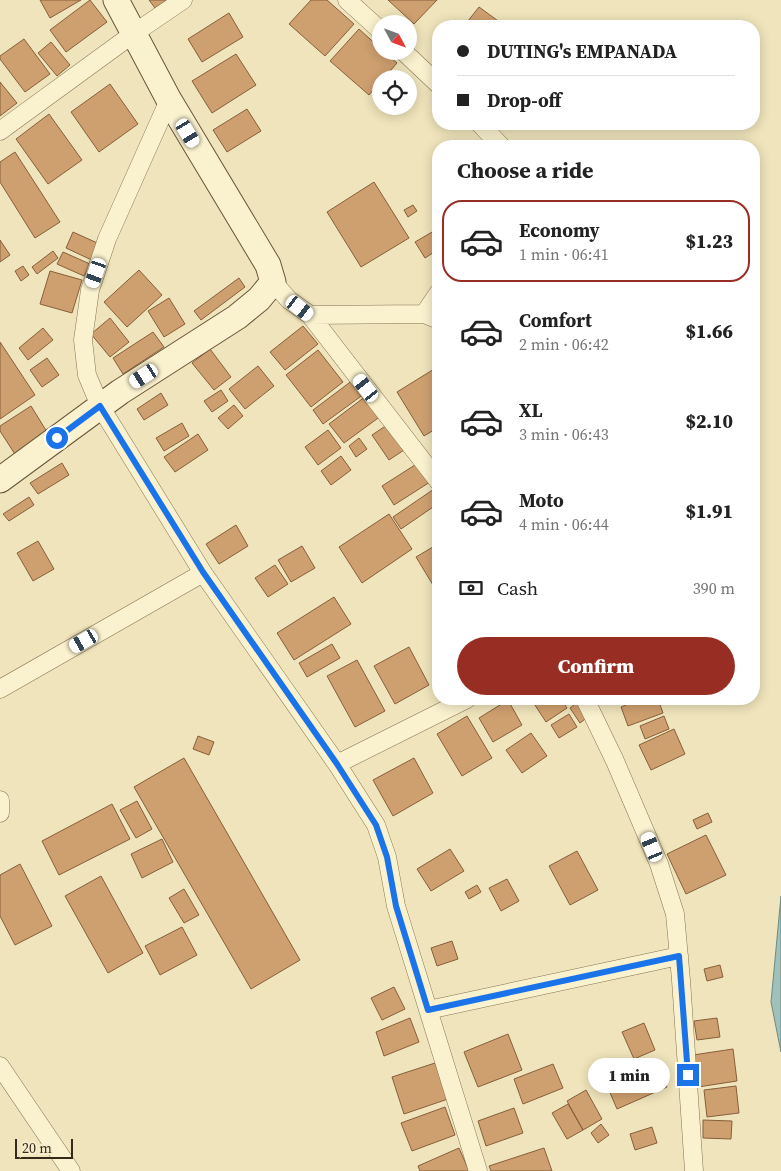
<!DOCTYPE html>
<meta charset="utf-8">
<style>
:root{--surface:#fff;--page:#f6f6f6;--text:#222;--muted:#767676;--line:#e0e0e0;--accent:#972d23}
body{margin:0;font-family:"Source Serif 4",serif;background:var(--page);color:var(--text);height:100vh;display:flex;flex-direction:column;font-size:19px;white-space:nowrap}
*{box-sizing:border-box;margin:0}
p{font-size:16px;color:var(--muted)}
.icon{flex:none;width:28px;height:28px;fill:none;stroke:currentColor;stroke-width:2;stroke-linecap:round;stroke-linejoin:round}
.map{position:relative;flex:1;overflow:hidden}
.drawer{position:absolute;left:432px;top:140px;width:328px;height:565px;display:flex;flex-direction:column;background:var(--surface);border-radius:20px;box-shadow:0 2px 12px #0003}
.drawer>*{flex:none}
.top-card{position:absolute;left:432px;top:20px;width:328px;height:110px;border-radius:20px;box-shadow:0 2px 12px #0003;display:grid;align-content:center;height:110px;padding:0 25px;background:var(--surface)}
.needle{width:32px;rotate:131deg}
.tools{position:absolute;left:372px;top:15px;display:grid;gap:10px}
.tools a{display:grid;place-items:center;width:45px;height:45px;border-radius:50%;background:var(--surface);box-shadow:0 2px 12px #0003;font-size:25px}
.scale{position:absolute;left:15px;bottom:12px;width:58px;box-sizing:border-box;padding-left:5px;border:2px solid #352a1a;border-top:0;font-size:14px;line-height:18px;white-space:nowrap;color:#352a1a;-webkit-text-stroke:4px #f6eecb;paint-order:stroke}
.end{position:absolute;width:22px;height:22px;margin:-11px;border:6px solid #1a73e8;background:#fff;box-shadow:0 0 0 2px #fff}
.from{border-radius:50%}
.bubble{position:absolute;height:35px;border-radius:18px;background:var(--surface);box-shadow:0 2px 12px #0003;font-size:16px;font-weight:800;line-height:35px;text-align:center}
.car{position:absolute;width:15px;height:30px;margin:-15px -8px;border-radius:6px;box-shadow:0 0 4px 1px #0007;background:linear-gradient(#fff 24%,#345 0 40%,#fff 0 76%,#345 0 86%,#fff 0)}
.top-card b{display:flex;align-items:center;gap:18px;height:48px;font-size:19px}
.top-card b+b{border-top:1px solid var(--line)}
.top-card i{width:12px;height:12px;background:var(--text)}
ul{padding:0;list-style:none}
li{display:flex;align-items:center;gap:15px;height:82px;margin:0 10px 8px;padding:0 15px;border:2px solid transparent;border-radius:20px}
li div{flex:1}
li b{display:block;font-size:19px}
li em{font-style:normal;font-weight:800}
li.on{border-color:var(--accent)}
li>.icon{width:45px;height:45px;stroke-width:1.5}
h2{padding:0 25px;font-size:22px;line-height:60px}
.pay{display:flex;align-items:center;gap:12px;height:55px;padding:0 25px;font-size:19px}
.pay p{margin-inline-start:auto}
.action{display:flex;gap:10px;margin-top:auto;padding:10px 25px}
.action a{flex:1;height:58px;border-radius:30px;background:var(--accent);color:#fff;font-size:20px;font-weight:800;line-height:58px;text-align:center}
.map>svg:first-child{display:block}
.water{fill:#a0c0b9;stroke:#678d87}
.building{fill:#cfa06f;stroke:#865f3a}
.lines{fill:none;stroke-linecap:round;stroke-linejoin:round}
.street-casing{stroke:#867455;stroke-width:19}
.secondary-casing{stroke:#685538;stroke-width:27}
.street{stroke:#faf1ce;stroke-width:18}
.secondary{stroke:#faf1ce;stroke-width:25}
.route{stroke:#1a73e8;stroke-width:6}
</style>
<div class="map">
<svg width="781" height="1171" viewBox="0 0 781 1171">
<rect width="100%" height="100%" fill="#efe4bb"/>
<!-- water -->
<path class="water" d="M781 896V1052L771 1002Z"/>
<!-- building -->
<path class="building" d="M40 0H81L50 18Z
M90 0 107 22 66 52 50 30Z
M149 0H167L155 8Z
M311 0H327L354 24 325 56 289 24Z
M388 0H437L414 24Z
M479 7 505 26H464Z
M229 13 243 37 202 62 188 39Z
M359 29 381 49V51H383L397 63 369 95 330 61Z
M24 39 50 74 25 92 0 59V56Z
M51 42 70 65 57 76 38 53Z
M236 54 256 85 212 113 192 81Z
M0 82 17 103 0 116Z
M110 84 138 124 99 152 71 112Z
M247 109 261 131 227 152 213 130Z
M49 114 82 160 48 184 16 139Z
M15 152 60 222 35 238 0 182V162Z
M374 182 409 238 361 267 327 212Z
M413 205 417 211 408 217 404 210Z
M439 228V249L425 258 415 242Z
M73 232 104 246 96 262 66 248Z
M0 240 10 255 0 262Z
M53 251 58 258 37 274 32 267Z
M63 252 90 264 84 276 57 264Z
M23 266 29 275 21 281 15 271Z
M139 270 162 295 127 327 104 302Z
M50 271 82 280 72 313 40 304Z
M239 278 245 287 201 320 194 311Z
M169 298 185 324 164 337 148 311Z
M110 318 129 342 110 357 91 334Z
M303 326 318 344 285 370 270 352Z
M43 328 53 340 28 360 19 348Z
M153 332 164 347 123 374 113 358Z
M0 342 35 395 0 419Z
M210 349 231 377 214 390 192 363Z
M318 350 343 382 311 407 286 375Z
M47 358 59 375 42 387 30 370Z
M258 366 274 386 245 409 229 389Z
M439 366V427L424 436 397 392Z
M353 380 364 394 323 424 313 410Z
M221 390 228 401 212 412 204 401Z
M161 393 168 405 144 420 137 409Z
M370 393 385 413 344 443 329 424Z
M234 405 243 416 228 429 218 418Z
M31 406 52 440 20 462 0 431V426Z
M182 423 189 436 164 451 156 438Z
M390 423 407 448 389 460 372 435Z
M328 430 341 448 318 465 305 447Z
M198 434 208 450 175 472 164 457Z
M359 438 367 449 356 457 349 446Z
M341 456 351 470 331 485 321 471Z
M62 463 69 475 38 494 30 483Z
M418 463 430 482 394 505 382 486Z
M434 489 439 495V503L401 529 393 517Z
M29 497 34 505 9 521 3 514Z
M389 514 412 549 362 583 339 547Z
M236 525 248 546 219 564 206 544Z
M38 541 54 569 33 581 17 553Z
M438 544 439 581 433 585 416 557Z
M302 546 315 568 291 582 278 560Z
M275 565 288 584 268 597 255 578Z
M334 597 351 624 294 660 277 633Z
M332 644 340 658 307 677 299 663Z
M409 647 429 685 395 704 374 666Z
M357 660 385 711 355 727 327 676Z
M531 699H561L567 708 546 722Z
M641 699H658L663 713 628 726 621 707Z
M508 700 522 725 493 742 479 718Z
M579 701 589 716 580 723 570 708Z
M569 714 577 727 559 738 551 725Z
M467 716 492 758 462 776 437 734Z
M664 716 669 729 645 739 640 726Z
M674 729 685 754 651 770 639 745Z
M531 733 547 756 522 773 506 750Z
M198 736 214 742 209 755 193 749Z
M184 758 300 960 251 989 134 787Z
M414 758 433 793 393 816 373 780Z
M137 801 152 829 136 838 120 810Z
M112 804 130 839 59 875 42 841Z
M708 813 712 822 697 829 693 820Z
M706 835 726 875 686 894 667 854Z
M162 839 173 862 142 878 131 854Z
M450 849 464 871 431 891 417 869Z
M577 851 598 890 570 905 549 866Z
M20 864 52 926 15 945 0 916V875Z
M101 876 143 953 108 973 65 896Z
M507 879 519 901 501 911 489 888Z
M477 885 481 892 469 899 465 892Z
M184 889 199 915 184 923 169 898Z
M182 927 197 955 160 975 145 946Z
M452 941 458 959 437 966 431 948Z
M720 965 723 977 707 981 704 969Z
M394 987 405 1009 382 1020 371 998Z
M410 1018 419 1042 384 1056 376 1032Z
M717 1018 720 1037 697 1040 694 1021Z
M644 1023 655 1050 634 1059 622 1032Z
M508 1034 522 1070 478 1087 464 1052Z
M733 1049 737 1081 698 1087 693 1055Z
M655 1060 667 1087 617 1109 605 1081Z
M435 1063 448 1099 404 1114 392 1077Z
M553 1064 563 1088 523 1104 514 1079Z
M736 1086 739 1113 707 1117 704 1090Z
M586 1090 602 1119 583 1130 567 1101Z
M568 1104 583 1130 567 1139 552 1113Z
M445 1107 455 1135 412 1151 401 1123Z
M514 1108 523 1133 486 1146 478 1121Z
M703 1120 732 1121 731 1139 703 1138Z
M601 1124 609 1135 598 1143 591 1133Z
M652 1127 657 1143 635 1150 630 1134Z
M459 1148 469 1171H420L418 1166Z
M544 1148 552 1171H491L489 1166Z"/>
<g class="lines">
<defs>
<path id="street" d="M347 0 381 31
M403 51 439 85
M169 100 107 239 90 290 83 340 87 375 100 406 203 573 337 764 376 825 387 857 396 906 478 1171
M480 124 501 146
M0 131 133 34 183 0
M273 282 289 300 310 315 439 482
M424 314 439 320
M310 315 424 314 439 292
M0 689 203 573
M585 699 615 761 659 864 675 914 681 980 694 1171
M337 764 467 699
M0 800V813
M428 1010 679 956
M0 1066 71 1171"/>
<path id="secondary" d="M0 480 120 392 237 317 259 299 273 282 268 265 169 100 116 0"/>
</defs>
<!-- street casing -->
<use href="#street" class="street-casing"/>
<!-- secondary casing -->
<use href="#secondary" class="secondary-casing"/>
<!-- street -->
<use href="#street" class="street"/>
<!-- secondary -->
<use href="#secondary" class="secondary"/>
</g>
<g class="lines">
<!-- route -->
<path class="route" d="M57 438 100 406 203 572 337 764 376 825 387 857 396 906 428 1010 679 956 688 1075"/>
</g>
</svg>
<div class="tools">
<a><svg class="needle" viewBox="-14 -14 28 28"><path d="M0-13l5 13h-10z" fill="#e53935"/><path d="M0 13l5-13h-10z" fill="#767676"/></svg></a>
<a><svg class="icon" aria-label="locate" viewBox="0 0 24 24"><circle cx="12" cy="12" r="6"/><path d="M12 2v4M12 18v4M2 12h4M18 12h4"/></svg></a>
</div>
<div class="scale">20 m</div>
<i class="end from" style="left:57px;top:438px"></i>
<i class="end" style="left:688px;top:1075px"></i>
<div class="bubble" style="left:588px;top:1058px;width:82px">1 min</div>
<i class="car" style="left:188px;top:133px;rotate:149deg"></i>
<i class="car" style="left:96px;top:273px;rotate:199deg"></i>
<i class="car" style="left:300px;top:308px;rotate:128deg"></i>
<i class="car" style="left:144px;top:376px;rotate:237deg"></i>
<i class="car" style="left:366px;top:388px;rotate:322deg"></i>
<i class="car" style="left:84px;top:641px;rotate:240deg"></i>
<i class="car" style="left:652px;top:847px;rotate:337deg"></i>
<div class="top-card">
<b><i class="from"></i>DUTING's EMPANADA</b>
<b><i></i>Drop-off</b>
</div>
<section class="drawer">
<h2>Choose a ride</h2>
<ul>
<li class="on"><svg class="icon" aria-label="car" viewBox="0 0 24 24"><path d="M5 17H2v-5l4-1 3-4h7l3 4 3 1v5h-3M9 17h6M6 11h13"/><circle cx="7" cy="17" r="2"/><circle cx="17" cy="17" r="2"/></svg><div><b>Economy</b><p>1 min · 06:41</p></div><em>$1.23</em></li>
<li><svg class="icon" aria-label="car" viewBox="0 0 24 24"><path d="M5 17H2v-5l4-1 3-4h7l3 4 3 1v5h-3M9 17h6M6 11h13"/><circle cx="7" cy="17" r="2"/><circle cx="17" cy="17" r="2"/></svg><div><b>Comfort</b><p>2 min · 06:42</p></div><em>$1.66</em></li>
<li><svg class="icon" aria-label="car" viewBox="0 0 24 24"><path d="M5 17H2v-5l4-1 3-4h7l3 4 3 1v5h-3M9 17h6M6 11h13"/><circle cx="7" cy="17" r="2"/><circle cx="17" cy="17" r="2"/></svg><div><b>XL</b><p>3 min · 06:43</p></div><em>$2.10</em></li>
<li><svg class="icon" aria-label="car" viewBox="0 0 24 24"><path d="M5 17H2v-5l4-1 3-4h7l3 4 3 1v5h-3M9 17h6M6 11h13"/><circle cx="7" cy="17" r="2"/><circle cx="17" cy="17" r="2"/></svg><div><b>Moto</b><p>4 min · 06:44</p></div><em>$1.91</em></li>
</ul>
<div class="pay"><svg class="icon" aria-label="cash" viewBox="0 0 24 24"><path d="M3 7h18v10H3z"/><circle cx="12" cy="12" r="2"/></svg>Cash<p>390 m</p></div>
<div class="action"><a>Confirm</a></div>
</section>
</div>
